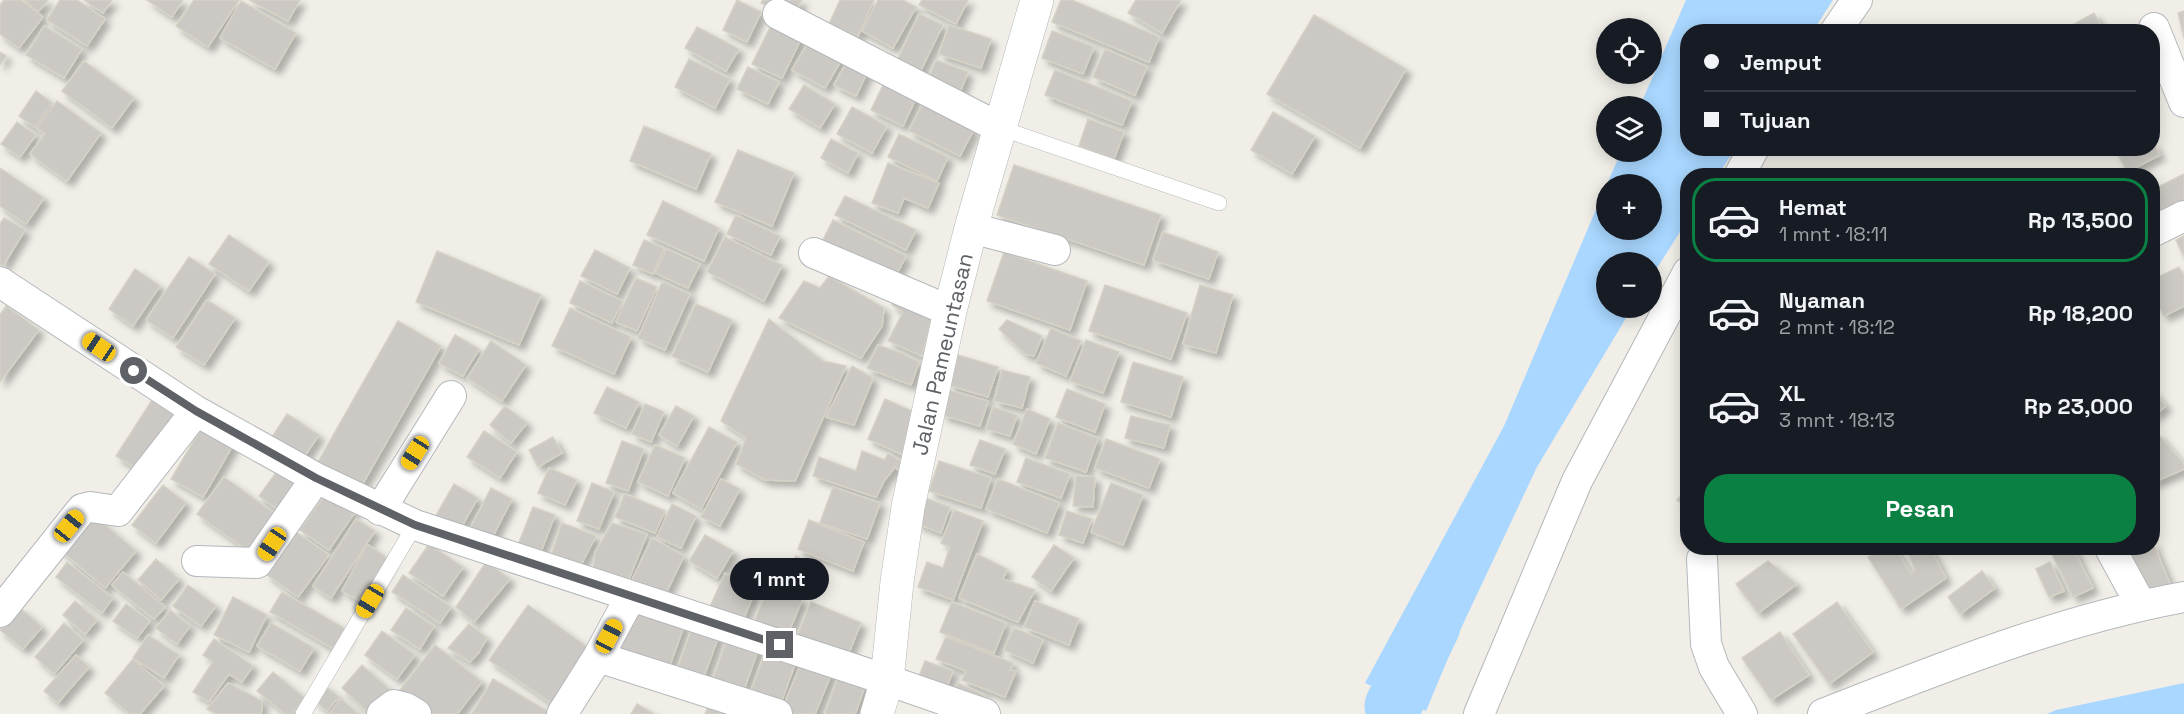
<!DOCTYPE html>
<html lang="id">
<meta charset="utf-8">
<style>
:root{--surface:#171b24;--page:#242831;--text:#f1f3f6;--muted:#9ea1a6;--line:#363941;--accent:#0b8043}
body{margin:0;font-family:"Space Grotesk",sans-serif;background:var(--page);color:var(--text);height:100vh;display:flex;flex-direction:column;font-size:22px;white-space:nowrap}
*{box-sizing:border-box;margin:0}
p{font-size:20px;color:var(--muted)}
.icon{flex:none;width:33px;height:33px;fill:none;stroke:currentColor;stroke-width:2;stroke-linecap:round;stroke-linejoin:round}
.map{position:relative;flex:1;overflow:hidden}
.sheet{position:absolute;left:1680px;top:168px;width:480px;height:387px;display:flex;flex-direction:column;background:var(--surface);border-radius:24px;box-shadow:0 3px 15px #0003}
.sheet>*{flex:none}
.hud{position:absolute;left:1680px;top:24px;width:480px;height:132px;border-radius:24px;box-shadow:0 3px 15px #0003;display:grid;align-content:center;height:132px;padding:0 24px;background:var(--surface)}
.buttons{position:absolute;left:1596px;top:18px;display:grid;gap:12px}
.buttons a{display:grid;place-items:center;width:66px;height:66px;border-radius:50%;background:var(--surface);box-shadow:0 3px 15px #0003;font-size:30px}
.end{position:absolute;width:27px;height:27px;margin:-14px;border:8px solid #5e6267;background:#fff;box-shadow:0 0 0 3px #fff}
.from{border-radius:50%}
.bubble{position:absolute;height:42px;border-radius:21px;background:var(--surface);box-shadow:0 3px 15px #0003;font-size:20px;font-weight:700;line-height:42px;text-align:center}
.car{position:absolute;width:18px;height:36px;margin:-18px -9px;border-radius:8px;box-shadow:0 0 4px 2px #0007;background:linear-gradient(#f5c518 24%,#345 0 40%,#f5c518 0 76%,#345 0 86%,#f5c518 0)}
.hud b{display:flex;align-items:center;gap:21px;height:57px;font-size:22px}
.hud b+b{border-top:2px solid var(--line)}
.hud i{width:15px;height:15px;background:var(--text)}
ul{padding:10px 0 0;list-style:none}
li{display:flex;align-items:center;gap:18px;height:84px;margin:0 12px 9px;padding:0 12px;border:3px solid transparent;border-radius:24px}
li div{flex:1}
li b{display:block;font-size:22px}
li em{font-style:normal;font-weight:700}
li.active{border-color:var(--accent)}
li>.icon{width:54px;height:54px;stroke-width:1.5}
.primary-button{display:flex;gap:12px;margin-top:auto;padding:12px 24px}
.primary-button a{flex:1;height:69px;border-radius:24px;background:var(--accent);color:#fff;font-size:24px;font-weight:700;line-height:69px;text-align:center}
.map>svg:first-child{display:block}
.water{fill:#a9d7ff}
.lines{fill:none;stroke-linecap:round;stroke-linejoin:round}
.river{stroke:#a9d7ff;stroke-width:57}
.building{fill:#ccc9c4;stroke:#d5d1c5;stroke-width:1.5;filter:url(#shadow)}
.service-casing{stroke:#b4b7bb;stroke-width:16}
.minor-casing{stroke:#b4b7bb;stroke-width:32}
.tertiary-casing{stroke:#b4b7bb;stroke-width:34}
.service{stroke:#fff;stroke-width:15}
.minor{stroke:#fff;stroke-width:30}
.tertiary{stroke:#fff;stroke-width:33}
.route{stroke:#5e6267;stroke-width:8}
.labels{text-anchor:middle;stroke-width:6;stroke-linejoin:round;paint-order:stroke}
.street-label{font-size:22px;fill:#5e6267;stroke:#fff}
</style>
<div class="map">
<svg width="2184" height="714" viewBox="0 0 2184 714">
<defs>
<filter id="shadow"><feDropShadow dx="5.5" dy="5.5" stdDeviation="3" flood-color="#0004"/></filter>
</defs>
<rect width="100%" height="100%" fill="#f0eee7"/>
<!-- water -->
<path class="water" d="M1686 0H1833L1813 31 1688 32V148L1735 149 1718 175 1688 176 1687 221 1652 276V262H1606V308H1632L1537 467 1456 639 1426 711 1365 683 1504 426 1606 186V230H1652V184H1607L1621 152H1652V106H1640Z
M2184 683V714H2047L2056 710Z"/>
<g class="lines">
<!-- river -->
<path class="river" d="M1393 706 1432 626"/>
</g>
<!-- building -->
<path class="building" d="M4 0H21L43 17 19 48 0 34V5Z
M24 0H48L38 12Z
M60 0H77L105 19 87 46 47 20Z
M84 0H112L103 13Z
M147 0H183L172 17Z
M194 0H239L208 47 176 26Z
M249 0H300L288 21Z
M737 0 761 12 747 42 723 30Z
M763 0H802L792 19 761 3Z
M840 0H874L858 36 829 24Z
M878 0H903L916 7 893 48 862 31Z
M922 0H968L956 24 919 5Z
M1061 0H1072L1159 37 1149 62 1052 22Z
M1136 0H1181L1162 33 1128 13Z
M241 1 296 33 275 69 220 38Z
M2184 11V38L2178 13Z
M2094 13 2104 32H2060Z
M919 14 943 25 919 74 896 63Z
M1314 15 1406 69 1360 148 1267 94Z
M773 21 803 35 782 78 752 64Z
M949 25 991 39 981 68 939 54Z
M44 26 82 49 64 78 26 55Z
M697 27 739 49 726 71 685 48Z
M1052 31 1094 47 1083 74 1042 58Z
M811 38 844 56 825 88 792 70Z
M1105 49 1147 67 1135 95 1093 77Z
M0 52 6 56 0 65Z
M850 56 870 67 856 96 834 85Z
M689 59 730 79 715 108 675 87Z
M936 60 968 72 959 95 927 83Z
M84 61 134 98 112 128 62 91Z
M748 67 779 82 768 104 737 89Z
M1055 70 1132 101 1122 125 1045 95Z
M886 79 918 94 903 126 871 110Z
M804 85 835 104 820 128 789 109Z
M36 91 52 103 35 127 19 116Z
M57 101 101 133 67 181 30 154 45 134 37 128Z
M923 103 974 129 960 156 909 131Z
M852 107 887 126 872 153 837 134Z
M1273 112 1315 136 1292 174 1251 150Z
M1088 119 1124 132 1114 159 1079 146Z
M17 122 36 135 20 157 1 144Z
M644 126 711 154 696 189 630 161Z
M899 134 948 157 937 181 888 157Z
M831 139 858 153 848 173 821 158Z
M2152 141 2160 155 2127 172 2115 148H2152Z
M738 150 794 173 772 226 715 202Z
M888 163 939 183 928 208 904 198 898 213 872 203Z
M1014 165 1161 215 1144 265 997 215Z
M0 168 44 198 26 224 0 206Z
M2184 174V209L2157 223 2152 215V190Z
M845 196 916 230 906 250 835 215Z
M663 201 719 228 704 261 647 235Z
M736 215 780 236 771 255 727 234Z
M4 218 25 230 3 266 0 264V224Z
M833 220 906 256 894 279 822 242Z
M1163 232 1218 252 1209 279 1153 260Z
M229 235 269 262 249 291 209 264Z
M2184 236V257L2176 240Z
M725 237 782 265 764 301 707 272Z
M644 240 664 248 653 274 633 265Z
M667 249 700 264 688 288 655 273Z
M595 250 630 268 617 294 581 276Z
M437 251 541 295 519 345 416 302Z
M1004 252 1087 281 1070 330 987 301Z
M189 257 215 274 173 338 146 320Z
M2179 267 2184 276V306L2164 316 2152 293V280Z
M135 269 160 286 133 326 109 309Z
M829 276 884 308 882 326 861 358 779 318 804 281 820 288Z
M636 278 657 287 637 331 616 322Z
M580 281 623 301 612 323 570 303Z
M662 282 690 294 665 350 638 338Z
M1105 285 1187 313 1171 359 1089 331Z
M1200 285 1233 295 1216 353 1183 344Z
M897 295 934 309 922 356 888 341 903 312 892 305Z
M207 300 235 318 204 365 176 347Z
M696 304 732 320 708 372 672 356Z
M6 306 39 330 0 382V315Z
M570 308 631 337 614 374 552 346Z
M769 319 823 361 846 366 795 481 765 480 736 464 746 438 721 421Z
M1007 320 1042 336 1034 356 1025 354 999 329Z
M398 321 441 346 361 487 318 462Z
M1051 328 1081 341 1066 376 1036 363Z
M455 335 479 349 463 376 439 363Z
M1086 340 1119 352 1103 393 1070 381Z
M491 341 526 365 502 401 467 378Z
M878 345 901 353 919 362 911 385 867 368Z
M958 355 998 367 988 397 948 385Z
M1133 362 1183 377 1171 417 1121 402Z
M852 366 873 378 854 425 826 417Z
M1002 370 1030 377 1022 408 994 401Z
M607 387 639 402 626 428 594 413Z
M1067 389 1105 404 1095 432 1056 417Z
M948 390 988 401 980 426 942 415Z
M2152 390 2166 406 2152 417Z
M885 399 923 416 905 456 868 439Z
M152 400 180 418 145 474 116 456Z
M645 404 664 412 651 442 632 434Z
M505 406 527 423 511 443 490 425Z
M676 406 694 416 677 446 659 435Z
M993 407 1017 415 1010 436 986 429Z
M1027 409 1050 419 1036 454 1013 444Z
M287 414 319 435 302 460 270 440Z
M1131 416 1170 425 1164 448 1125 438Z
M205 422 236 440 203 497 171 479Z
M1058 423 1098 438 1086 472 1045 458Z
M709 427 737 442 701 509 673 493Z
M484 431 517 452 500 478 467 457Z
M2157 433 2184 464V469L2152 483V440Z
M553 437 562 453 538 467 529 450Z
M1106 439 1160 459 1149 488 1095 468Z
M980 440 1005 449 995 474 970 465Z
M622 441 644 449 628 491 606 483Z
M655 445 685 458 668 496 638 482Z
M862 451 885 460 888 453 909 466 900 472 895 467 884 481 876 497 813 476 819 457 856 471Z
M1026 458 1070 474 1061 498 1017 482Z
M939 461 991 478 981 508 929 491Z
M280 467 301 481 280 511 259 496Z
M549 468 577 480 565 505 538 493Z
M1076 476 1095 477 1093 507 1073 506Z
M224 477 278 516 251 553 197 514Z
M721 479 740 489 720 526 701 517Z
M998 479 1059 503 1047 533 986 509Z
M592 483 614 492 599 529 577 521Z
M1111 483 1143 495 1123 545 1091 532Z
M454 484 478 498 458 533 434 519Z
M163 485 186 503 156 543 132 525Z
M833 487 880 503 867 539 820 523Z
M491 488 512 499 490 542 469 531Z
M1688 488V509L1677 500Z
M327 492 355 512 329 550 300 530Z
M625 494 665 511 655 533 615 517Z
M925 498 950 507 941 533 916 523Z
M672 504 696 516 681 548 657 537Z
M533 507 555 515 540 554 518 545Z
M88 510 136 551 105 588 57 547Z
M954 510 983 521 953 600 918 587 927 562 943 568 950 547 941 543Z
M1067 511 1092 519 1083 543 1059 535Z
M356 519 375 531 331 598 313 586Z
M809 520 864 542 853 571 798 549Z
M562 523 596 536 581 565 550 559Z
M612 523 647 534 627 584 593 573 595 553Z
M296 532 329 555 298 597 266 574Z
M705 535 733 551 717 578 689 561Z
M652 538 684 556 666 593 631 582Z
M2152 540 2170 584 2144 594 2125 548H2152Z
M367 544 390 560 366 604 342 591Z
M429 544 463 567 443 596 409 573Z
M1054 545 1074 558 1051 591 1032 577Z
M1887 548H1895L1911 574 1915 570 1906 548H1930L1946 578 1901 609 1868 557Z
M2066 548H2073L2093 588 2073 597 2052 554Z
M977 554 1007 569 1003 579 1035 590 1018 622 959 598Z
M796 556 816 566 807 586 787 577Z
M156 559 179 579 161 600 138 580Z
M1768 561 1797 584 1758 613 1736 584Z
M67 562 113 598 102 613 56 577Z
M486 562 510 579 474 622 456 607Z
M2050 562 2064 591 2049 597 2036 569Z
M1982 571 1995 588 1960 614 1948 597Z
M123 572 165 607 154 619 112 585Z
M725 573 757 587 741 625 708 611Z
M403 575 451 607 440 623 392 592Z
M188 585 216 606 201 626 173 606Z
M769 586 802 600 786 639 753 625Z
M282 592 349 631 337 651 270 612Z
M233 597 267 615 249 652 214 635Z
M75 601 97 620 85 634 63 615Z
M1035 601 1079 619 1069 645 1024 627Z
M811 602 861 623 846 660 796 639Z
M952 602 1006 623 994 653 940 632Z
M1837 602 1873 652 1829 684 1793 634Z
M126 604 150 621 137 638 113 621Z
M634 604 685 623 669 668 617 649Z
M528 605 593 651 554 705 489 660Z
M19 607 42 627 23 649 0 630Z
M406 608 434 626 420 649 391 630Z
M170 610 190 626 177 644 156 628Z
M64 623 83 640 54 674 35 657Z
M271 623 314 648 300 671 257 646Z
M469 624 487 638 479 652 470 662 448 648Z
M693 625 719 635 700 688 674 678Z
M1014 628 1043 640 1033 663 1004 650Z
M382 631 415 655 397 679 365 655Z
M1780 632 1809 675 1771 700 1742 658Z
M148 635 179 655 164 678 133 658Z
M728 636 759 647 741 699 710 688Z
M946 637 1013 663 1010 670 1016 671 1005 697 962 680 966 671 936 659Z
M214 639 253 666 242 682 229 674 209 702 193 692 213 662 203 655Z
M435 645 482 682 457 714H429L399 691Z
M768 645 798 656 778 711 747 701Z
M76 655 89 667 58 703 44 691Z
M133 659 164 686 140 714H130L105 693Z
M803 659 833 670 815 714H795L782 709Z
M925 661 953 671 943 697 915 686Z
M362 665 390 690 369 713 342 688Z
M273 672 305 698 292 714H285L257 691Z
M839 674 866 683 855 714H825Z
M493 679 552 714H472Z
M228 683 262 701V711L260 714H216L207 709Z
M958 683 984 695 979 707 952 694Z
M323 684 339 697 327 711 314 700Z
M341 699 359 714H329Z
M711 700 743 714H705Z
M637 704 654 714H631Z"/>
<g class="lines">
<defs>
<path id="service" d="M1000 128 1219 203
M303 714 415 525"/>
<path id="minor" d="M778 14 1000 128
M2154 28 2184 102
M1835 32 1857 0
M1739 176 1754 148
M971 228 1055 250
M2152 232 2184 216
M814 253 950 311
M0 282 196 411 316 478 415 525 887 680 985 714
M380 510 451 396
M2110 548 2141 605
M1702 559 1706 644 1714 667 1742 714
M197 561 257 563 316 478
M0 612 82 509 90 507 118 511 196 411
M598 657 777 714
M382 714 394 705 406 708 416 714
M562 714 598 657 631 596
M1479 714 1577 481 1688 272
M1823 714C1941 668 2059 620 2184 597"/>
<path id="tertiary" d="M877 714 887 680 897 582 908 507 950 311 971 228 1037 0"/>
</defs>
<!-- service casing -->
<use href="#service" class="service-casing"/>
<!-- minor casing -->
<use href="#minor" class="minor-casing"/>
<!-- tertiary casing -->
<use href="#tertiary" class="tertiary-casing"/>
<!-- service -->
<use href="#service" class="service"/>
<!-- minor -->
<use href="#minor" class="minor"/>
<!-- tertiary -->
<use href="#tertiary" class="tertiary"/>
</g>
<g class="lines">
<!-- route -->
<path class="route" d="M134 371 196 411 316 478 415 525 780 645"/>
</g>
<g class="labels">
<!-- street labels -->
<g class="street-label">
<text transform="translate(942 354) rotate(-77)" y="8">Jalan Pameuntasan</text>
</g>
</g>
</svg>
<div class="buttons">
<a><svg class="icon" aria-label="locate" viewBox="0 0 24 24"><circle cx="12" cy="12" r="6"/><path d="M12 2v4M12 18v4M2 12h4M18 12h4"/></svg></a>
<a><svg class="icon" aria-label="layers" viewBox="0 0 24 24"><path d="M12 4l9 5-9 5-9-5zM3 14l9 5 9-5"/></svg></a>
<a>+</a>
<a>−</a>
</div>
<i class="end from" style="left:134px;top:371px"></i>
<i class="end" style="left:780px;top:645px"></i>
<div class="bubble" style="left:730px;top:558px;width:99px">1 mnt</div>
<i class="car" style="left:99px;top:347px;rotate:304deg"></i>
<i class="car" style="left:415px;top:453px;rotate:212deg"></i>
<i class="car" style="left:69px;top:526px;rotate:39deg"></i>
<i class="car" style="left:272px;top:544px;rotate:214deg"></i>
<i class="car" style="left:370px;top:601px;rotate:211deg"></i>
<i class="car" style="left:609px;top:636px;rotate:28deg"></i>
<div class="hud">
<b><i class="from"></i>Jemput</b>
<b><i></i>Tujuan</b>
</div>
<section class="sheet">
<ul>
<li class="active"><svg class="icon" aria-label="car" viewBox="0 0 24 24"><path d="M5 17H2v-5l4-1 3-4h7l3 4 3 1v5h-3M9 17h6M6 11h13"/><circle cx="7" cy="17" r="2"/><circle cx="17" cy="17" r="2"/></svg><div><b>Hemat</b><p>1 mnt · 18:11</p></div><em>Rp 13,500</em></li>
<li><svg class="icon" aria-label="car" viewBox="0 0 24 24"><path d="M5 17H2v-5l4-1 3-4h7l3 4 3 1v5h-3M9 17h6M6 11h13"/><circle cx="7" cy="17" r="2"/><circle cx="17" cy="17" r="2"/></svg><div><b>Nyaman</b><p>2 mnt · 18:12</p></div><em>Rp 18,200</em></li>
<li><svg class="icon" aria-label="car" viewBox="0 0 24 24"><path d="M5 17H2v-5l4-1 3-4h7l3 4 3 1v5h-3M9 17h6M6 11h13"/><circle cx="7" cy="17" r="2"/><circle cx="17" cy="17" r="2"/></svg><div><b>XL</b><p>3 mnt · 18:13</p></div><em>Rp 23,000</em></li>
</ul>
<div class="primary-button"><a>Pesan</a></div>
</section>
</div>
